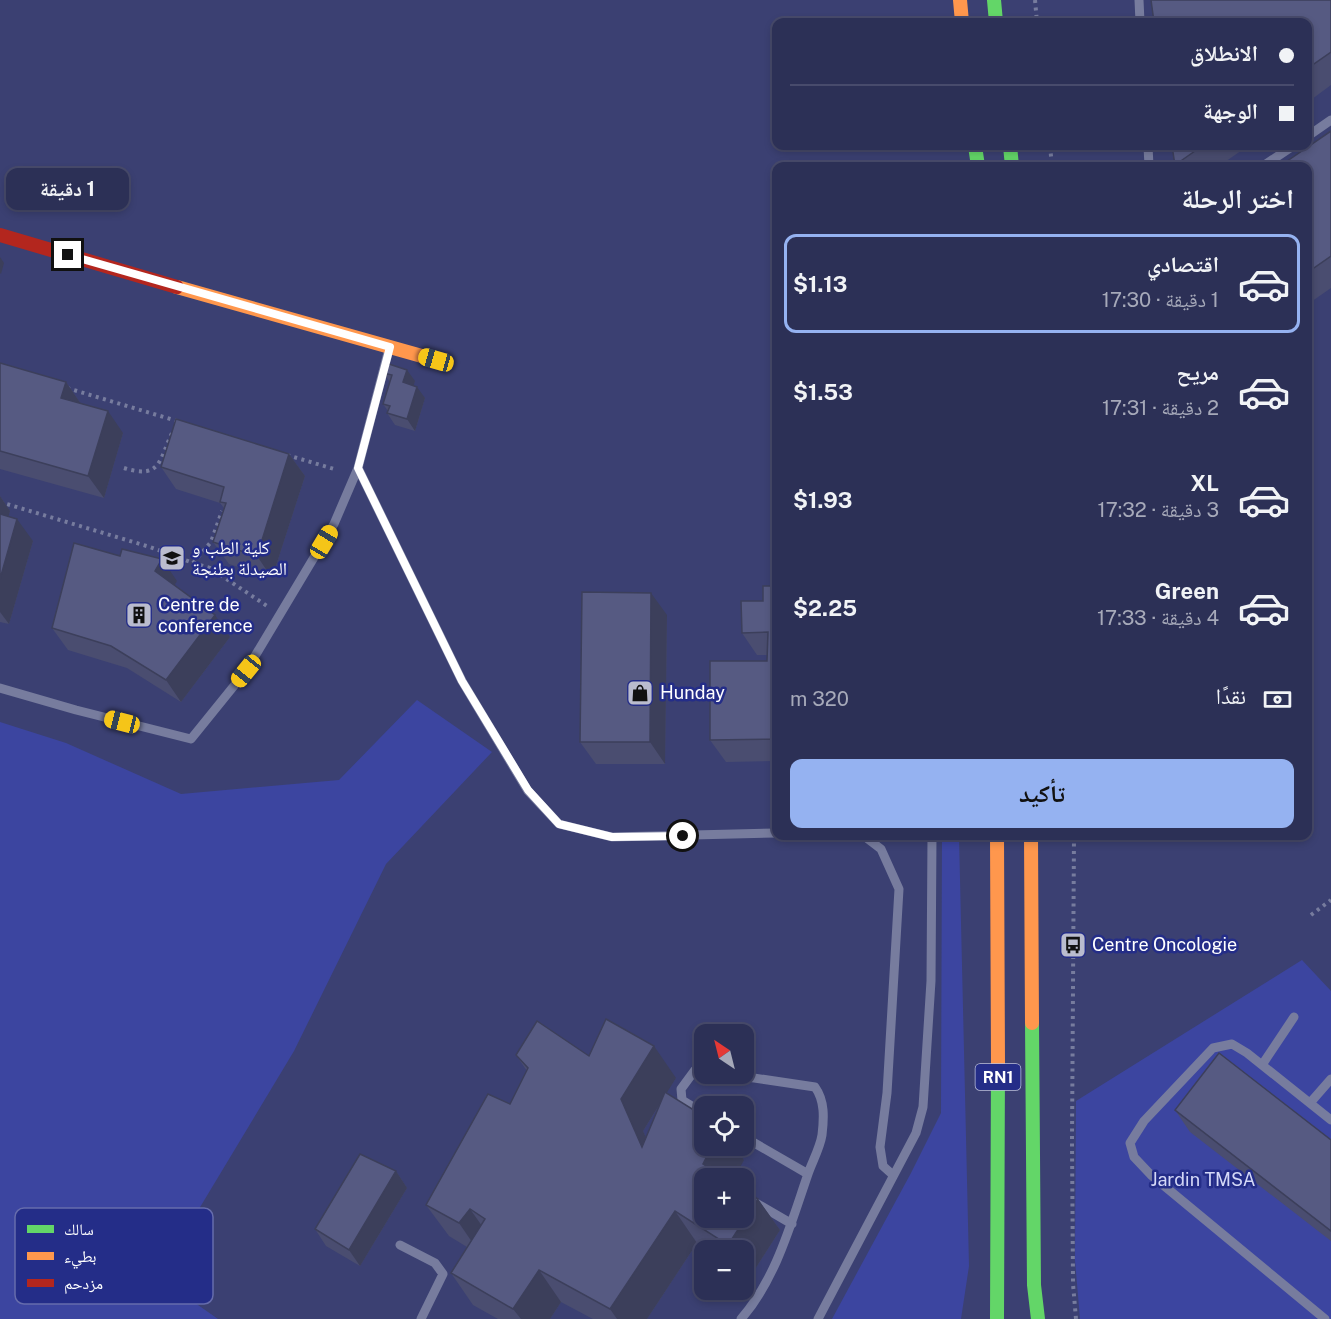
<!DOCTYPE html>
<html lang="ar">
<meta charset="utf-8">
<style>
:root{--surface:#2c3056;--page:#383c60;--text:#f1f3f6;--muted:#a6a9b9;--line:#484b6c;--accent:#95b2f1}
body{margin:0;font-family:"Public Sans","Noto Naskh Arabic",sans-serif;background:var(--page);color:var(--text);direction:rtl;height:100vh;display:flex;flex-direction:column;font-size:22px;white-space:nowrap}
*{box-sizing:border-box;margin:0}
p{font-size:20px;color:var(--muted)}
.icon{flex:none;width:33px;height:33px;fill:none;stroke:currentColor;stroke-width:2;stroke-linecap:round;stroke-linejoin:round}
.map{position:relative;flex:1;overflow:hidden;direction:ltr}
.panel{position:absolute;left:772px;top:162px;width:540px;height:678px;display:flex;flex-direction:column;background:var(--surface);border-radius:12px;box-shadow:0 3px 9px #0003,0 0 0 2px var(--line);direction:rtl}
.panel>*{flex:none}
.guide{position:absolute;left:772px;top:18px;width:540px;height:132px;border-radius:12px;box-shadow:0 3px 9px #0003,0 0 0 2px var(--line);direction:rtl;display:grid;align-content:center;height:132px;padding:0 18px;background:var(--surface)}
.needle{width:39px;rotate:325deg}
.controls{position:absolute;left:694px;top:1024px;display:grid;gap:12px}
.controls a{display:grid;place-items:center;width:60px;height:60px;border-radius:12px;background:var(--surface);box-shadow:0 3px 9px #0003,0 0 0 2px var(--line);font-size:30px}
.end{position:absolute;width:27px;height:27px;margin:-14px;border:8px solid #fff;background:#111;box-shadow:0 0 0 3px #111}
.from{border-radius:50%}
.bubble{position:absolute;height:42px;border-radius:12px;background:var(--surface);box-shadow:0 3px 9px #0003,0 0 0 2px var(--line);font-size:20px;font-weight:700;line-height:42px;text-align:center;direction:rtl}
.car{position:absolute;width:18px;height:36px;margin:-18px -9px;border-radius:8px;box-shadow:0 0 4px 2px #0007;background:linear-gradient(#f5c518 24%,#345 0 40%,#f5c518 0 76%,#345 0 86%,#f5c518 0)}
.guide b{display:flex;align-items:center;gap:21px;height:57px;font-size:22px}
.guide b+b{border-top:2px solid var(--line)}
.guide i{width:15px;height:15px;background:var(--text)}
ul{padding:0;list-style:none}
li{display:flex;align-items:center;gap:18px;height:99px;margin:0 12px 9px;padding:0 6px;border:3px solid transparent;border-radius:12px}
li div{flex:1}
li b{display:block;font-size:22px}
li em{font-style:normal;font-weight:700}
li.on{border-color:var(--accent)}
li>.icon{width:54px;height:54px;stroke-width:1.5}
h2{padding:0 18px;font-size:27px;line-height:72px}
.pay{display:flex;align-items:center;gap:15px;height:66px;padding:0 18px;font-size:22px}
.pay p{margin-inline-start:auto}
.cta{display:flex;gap:12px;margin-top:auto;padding:12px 18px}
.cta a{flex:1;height:69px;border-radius:12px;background:var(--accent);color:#111;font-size:24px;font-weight:700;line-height:69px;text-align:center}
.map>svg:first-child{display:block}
.green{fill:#3c45a0}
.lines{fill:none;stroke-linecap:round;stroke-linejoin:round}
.path{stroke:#777c9e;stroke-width:4;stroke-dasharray:3 4.5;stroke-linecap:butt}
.lane{stroke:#777c9e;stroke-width:9}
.fast{stroke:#63d668;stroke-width:14}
.slow{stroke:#ff974d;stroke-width:14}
.jam{stroke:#b3261e;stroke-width:14}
.wall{fill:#4a4d70;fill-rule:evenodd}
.shaded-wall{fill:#3c3f5b}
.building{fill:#565a82;stroke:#3c3f5b;stroke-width:1.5}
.route{stroke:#fff;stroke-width:8}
.labels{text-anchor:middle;stroke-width:5;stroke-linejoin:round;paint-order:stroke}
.shield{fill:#242d88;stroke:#bdc0db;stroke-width:1.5}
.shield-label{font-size:16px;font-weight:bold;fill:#fff}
.poi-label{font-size:18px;fill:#fff;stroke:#242d88;text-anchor:start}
.park-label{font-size:18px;fill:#d4d8f7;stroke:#242d88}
.key{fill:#242d88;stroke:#666cac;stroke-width:1.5}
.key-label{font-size:16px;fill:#fff}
</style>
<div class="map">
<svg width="1331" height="1319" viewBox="0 0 1331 1319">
<rect width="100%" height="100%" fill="#3b4072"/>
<!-- green -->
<path class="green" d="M417 700 492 752 386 864 294 1051 158 1277 218 1319H0V722L66 743 181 794 339 780Z
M942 836H959L969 1266 961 1319H832L911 1173 941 1113Z
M1302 960 1331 991V1319H1080L1075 1260 1076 1101Z"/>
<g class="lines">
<!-- path -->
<path class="path" d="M1035 0 1037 22
M1050 146 1052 166
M67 388 177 421 176 424
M287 455 334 469
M124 468C162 480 159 459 173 431
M0 502 150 547 193 563 211 542 222 511
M193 563 210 568 267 606
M1074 836 1072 1141 1073 1284 1076 1319
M1311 915 1331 900"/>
<!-- lane -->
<path class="lane" d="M1139 0 1140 22
M1308 136 1331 120
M1148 146 1149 166
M1263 166 1293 146
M358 468 462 681 528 791 559 824 612 837 777 833
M0 688 76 710 191 739 246 671 334 524 358 468 389 349
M864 836 881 849 899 889 887 1093 880 1147 883 1166 893 1175
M1262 1065 1294 1017
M705 1071 695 1070 681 1089 682 1100 705 1114
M727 1074 815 1087C825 1101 824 1118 822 1135 820 1148 812 1162 808 1174 791 1223 776 1279 741 1319
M1310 1103 1331 1079
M744 1137 808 1174
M744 1196 792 1224
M400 1245 435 1263 443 1274 421 1319
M818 1319 916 1133 923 1107 931 981 932 836
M1325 1319 1151 1175 1134 1157 1130 1143 1144 1121 1213 1048 1232 1044 1247 1053 1331 1120"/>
<!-- fast -->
<path class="fast" d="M994 0 996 22
M975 146 978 166
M1010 146 1012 166
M1032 1023 1034 1285 1038 1319
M997 1319 998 1064"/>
<!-- slow -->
<path class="slow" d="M960 0 962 22
M177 287 436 360
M997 836 998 1064
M1031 836 1032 1023"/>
<!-- jam -->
<path class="jam" d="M0 235 177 287"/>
</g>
<!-- wall -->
<path class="wall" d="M1331 0V85L1308 102V22Z
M1331 131V288L1308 304V166Z
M1172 146H1248L1219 166H1176Z
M0 363 66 382 81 404 123 433 104 498 0 469Z
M383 373 415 381 413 386 425 398 415 431 395 425 387 413 388 411 383 404 390 382Z
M289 454 305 476 272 578 229 564 213 542 224 508 220 503 176 489 161 467Z
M0 496 10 511 8 517 33 541 9 624 0 622Z
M177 581 174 585 230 637 181 702 127 668 68 650 52 628Z
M777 586V761L726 762 710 740 767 661 768 655H757L742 633Z
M667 615 665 764H596L580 742Z
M516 1055 589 1056 676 1078 666 1093 705 1146H734L744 1160 705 1179 758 1199 780 1230 750 1277 744 1273V1251H710L697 1243 647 1319H593L561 1302 550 1319H498L473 1305 451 1273 467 1247 449 1236 426 1205 510 1104 527 1071ZM662 1101 646 1138 643 1131Z
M1175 1110 1331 1140V1241L1190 1132Z
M396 1171 407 1188 360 1266 326 1246 315 1229Z"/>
<!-- shaded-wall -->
<path class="shaded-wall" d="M0 257 4 263 1 274 0 273Z
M407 370 415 381 411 394 403 382Z
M66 382 81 404 61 398Z
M417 387 425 398 415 431 407 419Z
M108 411 123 433 104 498 88 476Z
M289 454 305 476 272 578 257 556Z
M0 496 10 511 4 533 0 528Z
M17 519 33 541 9 624 0 612V579Z
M162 559 177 581 170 593 155 571Z
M651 593 667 615 665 764 650 742Z
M215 615 230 637 181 702 166 680Z
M654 1046 676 1078 643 1131 665 1179 642 1147 621 1099Z
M712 1146H734L744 1160 734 1179H714L703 1164Z
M396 1171 407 1188 360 1266 349 1250Z
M758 1199 780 1230 750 1277 744 1268V1251H732L728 1245Z
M470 1209 492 1240 481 1255 459 1223Z
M675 1211 697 1243 647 1319H617L610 1309Z
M539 1270 561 1302 550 1319H521L513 1309Z"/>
<!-- building -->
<path class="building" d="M1151 0H1331V52L1308 68V22H1154Z
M1331 131V256L1308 272V166H1280Z
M1172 146H1202L1175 165Z
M0 363 66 382 61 398 108 411 88 476 0 451Z
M386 363 407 370 403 382 417 387 407 419 387 413 390 406 383 404 392 375 383 373Z
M176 419 289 454 257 556 213 542 226 503 220 502 224 487 161 467Z
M0 514 17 519 0 579Z
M74 543 120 556 122 549 162 559 155 571 215 615 166 680 111 646 52 628Z
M763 586H777V739L710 740V661H767L768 632 742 633 741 601H763Z
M582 592 651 593 650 742H580Z
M606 1019 654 1046 621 1099 642 1147 665 1092 705 1117V1146H712L703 1164 727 1179H705V1218H744V1190L758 1199 728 1245 675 1211 610 1309 539 1270 513 1309 451 1273 485 1219 470 1209 459 1223 426 1205 488 1094 510 1104 528 1068 516 1055 537 1021 589 1056Z
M1219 1053 1331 1140V1231L1175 1110Z
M360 1154 396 1171 349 1250 315 1229Z"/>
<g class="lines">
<!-- route -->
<path class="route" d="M68 255 390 347 358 468 462 681 528 790 559 824 612 837 683 836"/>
</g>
<!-- icons -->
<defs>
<symbol id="university-square" viewBox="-11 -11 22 22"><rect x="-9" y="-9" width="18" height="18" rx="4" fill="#babcce" stroke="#242d88"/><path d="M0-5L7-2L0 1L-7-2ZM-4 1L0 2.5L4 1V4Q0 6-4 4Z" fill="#111"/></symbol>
<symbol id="building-square" viewBox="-11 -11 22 22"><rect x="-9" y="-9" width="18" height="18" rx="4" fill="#babcce" stroke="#242d88"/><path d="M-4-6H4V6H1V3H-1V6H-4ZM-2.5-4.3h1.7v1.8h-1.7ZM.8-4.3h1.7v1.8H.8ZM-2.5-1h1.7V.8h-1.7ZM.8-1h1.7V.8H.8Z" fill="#111"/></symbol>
<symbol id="shop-square" viewBox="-11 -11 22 22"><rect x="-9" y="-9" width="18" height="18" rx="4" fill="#babcce" stroke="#242d88"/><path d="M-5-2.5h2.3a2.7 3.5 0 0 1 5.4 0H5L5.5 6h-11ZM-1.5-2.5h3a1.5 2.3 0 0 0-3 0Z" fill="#111"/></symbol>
<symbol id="bus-square" viewBox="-11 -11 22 22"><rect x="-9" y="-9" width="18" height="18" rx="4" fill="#babcce" stroke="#242d88"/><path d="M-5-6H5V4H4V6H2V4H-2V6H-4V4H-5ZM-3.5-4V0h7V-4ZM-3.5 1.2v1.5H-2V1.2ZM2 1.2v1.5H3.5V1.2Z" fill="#111"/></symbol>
</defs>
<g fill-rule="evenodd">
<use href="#university-square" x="157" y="543" width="30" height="30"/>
<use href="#building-square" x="124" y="600" width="30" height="30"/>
<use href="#shop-square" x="625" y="678" width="30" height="30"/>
<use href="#bus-square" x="1058" y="930" width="30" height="30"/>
</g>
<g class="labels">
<!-- shield labels -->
<rect class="shield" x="975.5" y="1064" width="45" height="26" rx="4.5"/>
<g class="shield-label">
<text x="998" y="1083">RN1</text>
</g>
<!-- poi labels -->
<g class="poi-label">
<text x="192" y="554">كلية الطب و<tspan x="192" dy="21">الصيدلة بطنجة</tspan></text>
<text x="158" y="611">Centre de<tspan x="158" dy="21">conference</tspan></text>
<text x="660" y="699">Hunday</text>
<text x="1092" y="951">Centre Oncologie</text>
</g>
<!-- park labels -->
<g class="park-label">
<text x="1203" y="1186">Jardin TMSA</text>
</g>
</g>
<!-- legend -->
<rect x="15" y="1208" width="198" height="96" rx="9" class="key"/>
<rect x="27" y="1225" width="27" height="8" fill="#63d668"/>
<rect x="27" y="1252" width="27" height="8" fill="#ff974d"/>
<rect x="27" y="1279" width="27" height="8" fill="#b3261e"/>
<g class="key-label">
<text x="64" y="1235">سالك</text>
<text x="64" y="1262">بطيء</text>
<text x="64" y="1289">مزدحم</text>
</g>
</svg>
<div class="controls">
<a><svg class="needle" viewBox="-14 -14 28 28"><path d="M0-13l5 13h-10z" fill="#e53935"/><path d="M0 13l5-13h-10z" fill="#a6a9b9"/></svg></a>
<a><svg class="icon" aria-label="locate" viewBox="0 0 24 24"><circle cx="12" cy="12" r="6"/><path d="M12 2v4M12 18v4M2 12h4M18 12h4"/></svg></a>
<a>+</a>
<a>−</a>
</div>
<i class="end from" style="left:683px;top:836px"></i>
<i class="end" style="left:68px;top:255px"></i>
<div class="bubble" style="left:6px;top:168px;width:123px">1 دقيقة</div>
<i class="car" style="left:436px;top:360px;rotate:286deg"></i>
<i class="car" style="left:324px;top:542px;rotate:31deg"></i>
<i class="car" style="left:246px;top:671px;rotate:219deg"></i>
<i class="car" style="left:122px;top:722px;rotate:284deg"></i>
<div class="guide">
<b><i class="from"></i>الانطلاق</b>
<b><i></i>الوجهة</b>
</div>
<section class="panel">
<h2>اختر الرحلة</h2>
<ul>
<li class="on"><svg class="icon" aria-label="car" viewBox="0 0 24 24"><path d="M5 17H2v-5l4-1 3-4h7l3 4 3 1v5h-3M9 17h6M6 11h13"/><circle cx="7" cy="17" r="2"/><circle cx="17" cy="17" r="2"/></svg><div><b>اقتصادي</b><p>1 دقيقة · 17:30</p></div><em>$1.13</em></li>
<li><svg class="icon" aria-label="car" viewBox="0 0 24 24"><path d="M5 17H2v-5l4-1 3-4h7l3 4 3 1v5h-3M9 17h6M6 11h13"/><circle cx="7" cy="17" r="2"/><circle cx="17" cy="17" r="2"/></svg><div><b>مريح</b><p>2 دقيقة · 17:31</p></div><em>$1.53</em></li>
<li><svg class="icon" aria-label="car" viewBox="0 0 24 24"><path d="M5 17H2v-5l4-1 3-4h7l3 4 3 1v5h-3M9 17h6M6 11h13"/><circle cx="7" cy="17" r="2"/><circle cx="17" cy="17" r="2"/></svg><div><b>XL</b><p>3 دقيقة · 17:32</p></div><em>$1.93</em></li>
<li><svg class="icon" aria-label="car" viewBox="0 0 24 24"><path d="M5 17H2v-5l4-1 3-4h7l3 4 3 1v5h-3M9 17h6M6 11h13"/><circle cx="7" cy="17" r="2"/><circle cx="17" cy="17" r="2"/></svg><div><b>Green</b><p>4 دقيقة · 17:33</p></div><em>$2.25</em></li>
</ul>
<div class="pay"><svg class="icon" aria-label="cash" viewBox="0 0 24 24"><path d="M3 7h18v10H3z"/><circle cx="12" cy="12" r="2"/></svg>نقدًا<p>320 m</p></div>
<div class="cta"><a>تأكيد</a></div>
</section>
</div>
